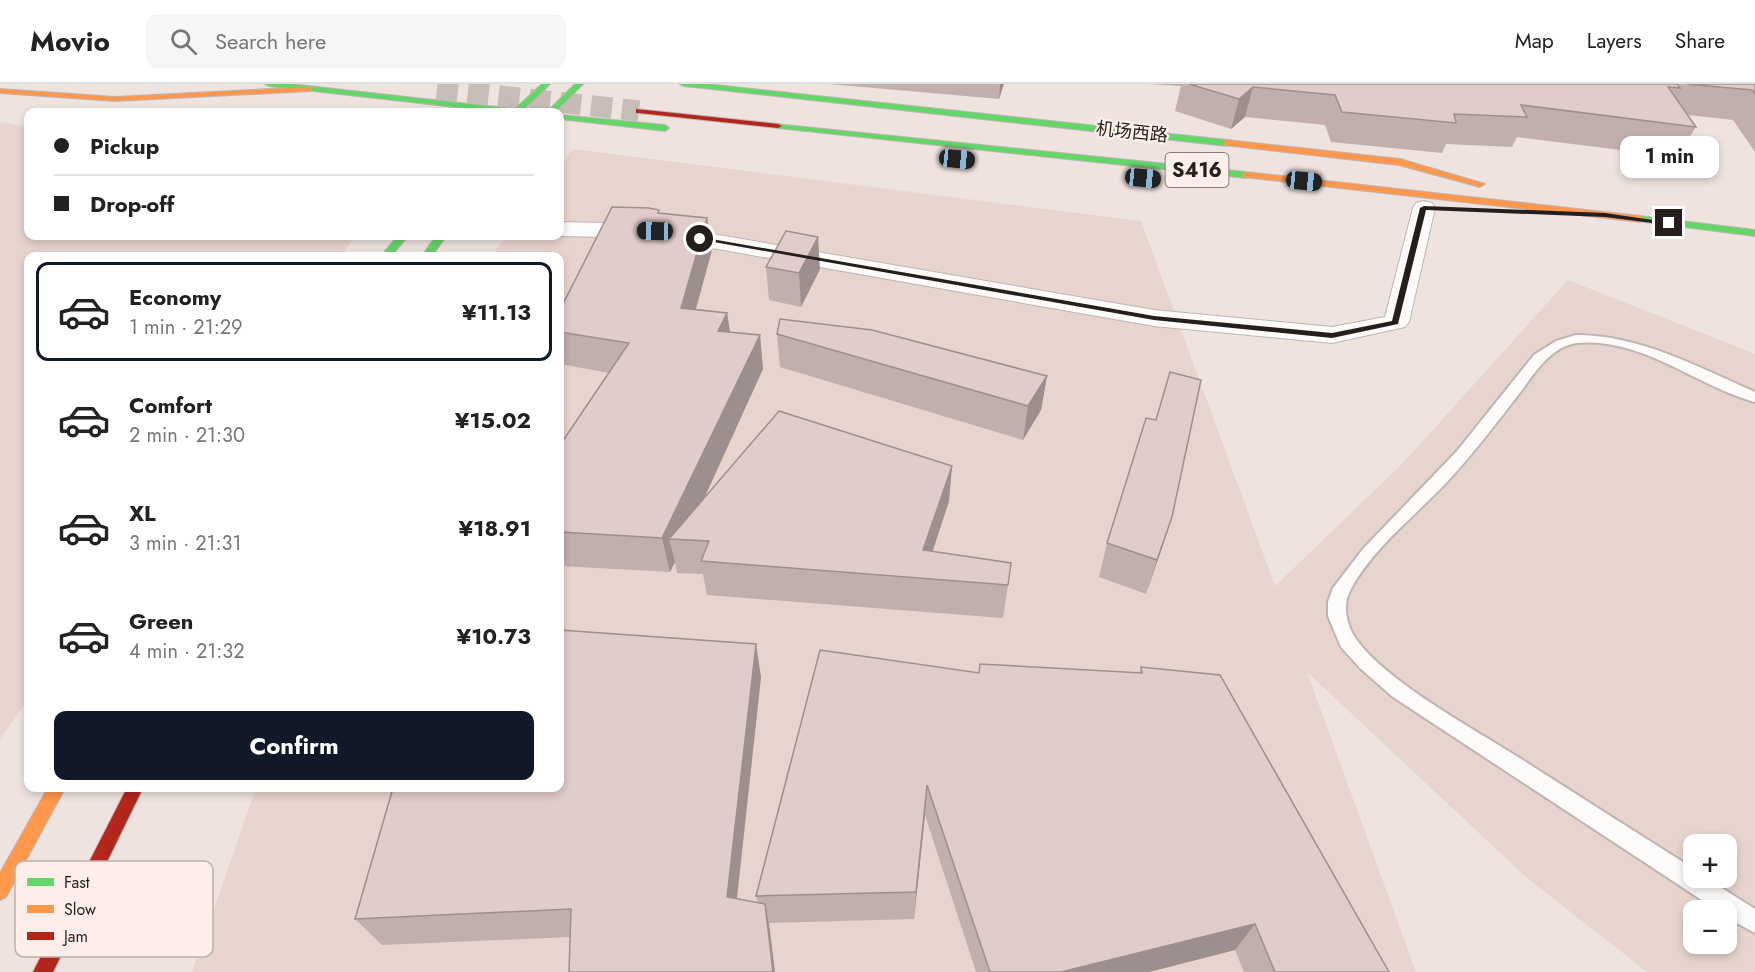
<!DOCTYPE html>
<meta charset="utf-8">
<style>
:root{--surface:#fff;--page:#f6f6f6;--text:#222;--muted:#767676;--line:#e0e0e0;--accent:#111827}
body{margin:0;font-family:Jost,"Noto Sans SC",sans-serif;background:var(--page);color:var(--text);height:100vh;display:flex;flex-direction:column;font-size:22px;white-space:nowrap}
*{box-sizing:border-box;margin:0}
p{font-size:20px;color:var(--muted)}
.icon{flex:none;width:33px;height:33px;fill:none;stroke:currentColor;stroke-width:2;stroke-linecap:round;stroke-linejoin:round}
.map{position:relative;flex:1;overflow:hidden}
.panel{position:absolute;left:24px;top:168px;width:540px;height:540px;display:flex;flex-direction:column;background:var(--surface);border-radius:12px;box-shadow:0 3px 9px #0003}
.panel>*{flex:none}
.hud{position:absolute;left:24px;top:24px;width:540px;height:132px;border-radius:12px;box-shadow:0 3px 9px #0003;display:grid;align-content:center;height:132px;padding:0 30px;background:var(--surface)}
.fabs{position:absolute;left:1683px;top:750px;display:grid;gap:12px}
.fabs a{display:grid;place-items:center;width:54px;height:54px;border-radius:12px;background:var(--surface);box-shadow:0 3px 9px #0003;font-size:30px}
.end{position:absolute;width:27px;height:27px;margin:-14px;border:8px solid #251e1c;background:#fff;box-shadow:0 0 0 3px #fff}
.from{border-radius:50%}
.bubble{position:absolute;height:42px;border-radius:12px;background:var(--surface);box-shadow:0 3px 9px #0003;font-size:20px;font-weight:700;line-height:42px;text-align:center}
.car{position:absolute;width:18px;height:36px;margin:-18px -9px;border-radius:8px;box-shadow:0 0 4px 2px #0007;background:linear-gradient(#222 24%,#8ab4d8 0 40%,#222 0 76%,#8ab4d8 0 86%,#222 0)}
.hud b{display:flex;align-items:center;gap:21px;height:57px;font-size:22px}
.hud b+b{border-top:2px solid var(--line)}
.hud i{width:15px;height:15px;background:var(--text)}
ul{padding:10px 0 0;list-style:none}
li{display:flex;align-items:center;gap:18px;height:99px;margin:0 12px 9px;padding:0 18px;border:3px solid transparent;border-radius:12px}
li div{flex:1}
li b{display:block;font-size:22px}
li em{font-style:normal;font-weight:700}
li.current{border-color:var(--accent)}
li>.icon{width:54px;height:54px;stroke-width:1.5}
.action{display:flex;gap:12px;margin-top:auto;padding:12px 30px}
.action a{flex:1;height:69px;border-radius:12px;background:var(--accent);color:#fff;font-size:24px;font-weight:700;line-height:69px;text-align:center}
header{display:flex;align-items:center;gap:36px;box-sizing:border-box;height:84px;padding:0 30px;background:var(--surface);border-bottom:2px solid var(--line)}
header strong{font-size:28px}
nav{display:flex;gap:33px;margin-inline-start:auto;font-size:21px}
.search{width:420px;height:54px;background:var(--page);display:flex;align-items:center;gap:15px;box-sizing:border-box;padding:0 21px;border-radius:12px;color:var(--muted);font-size:22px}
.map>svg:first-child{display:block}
.built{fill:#e8d4ce;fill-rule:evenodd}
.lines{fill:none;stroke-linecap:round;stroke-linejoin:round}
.primary-tunnel{stroke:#c6bcb8;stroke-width:21;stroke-dasharray:21 10;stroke-linecap:butt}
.lane-casing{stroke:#beb5b2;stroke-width:4}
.street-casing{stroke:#beb5b2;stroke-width:2}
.fast-casing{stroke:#beb5b2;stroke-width:2}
.slow-casing{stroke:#beb5b2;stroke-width:2}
.jam-casing{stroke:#beb5b2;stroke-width:2}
.lane{fill:#fcfbfa;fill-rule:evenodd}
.street{fill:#fcfbfa;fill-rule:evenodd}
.fast{fill:#63d668;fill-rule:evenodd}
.slow{fill:#ff974d;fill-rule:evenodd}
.jam{fill:#b3261e;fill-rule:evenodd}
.wall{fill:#c1afae}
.shaded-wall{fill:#9d8f8d}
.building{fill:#e0ccca;stroke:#9d8f8d;stroke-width:1.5}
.route{fill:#251e1c}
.labels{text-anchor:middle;stroke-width:4.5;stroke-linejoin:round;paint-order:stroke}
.far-street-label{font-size:18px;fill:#251e1c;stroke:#feeee9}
.shield{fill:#feeee9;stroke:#665c5a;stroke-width:1.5}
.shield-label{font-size:20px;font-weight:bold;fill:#251e1c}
.key{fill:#feeee9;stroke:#bdb0ac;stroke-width:1.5}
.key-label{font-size:16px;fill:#251e1c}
</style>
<header>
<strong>Movio</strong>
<div class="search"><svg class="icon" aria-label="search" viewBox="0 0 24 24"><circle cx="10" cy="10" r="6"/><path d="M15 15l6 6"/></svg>Search here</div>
<nav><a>Map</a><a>Layers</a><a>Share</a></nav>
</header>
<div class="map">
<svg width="1755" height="888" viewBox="0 0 1755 888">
<rect width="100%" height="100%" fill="#eee3df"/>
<!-- built -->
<path class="built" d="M0 38 28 43V152H355L341 172H28V615L0 655Z
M573 65 1141 137 1275 502 1402 380 1568 196 1755 270V888H1647L1526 793 1307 588 1416 888H192L256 704H560V172H491L507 152H560V83ZM1694 760H1726V794H1694ZM1694 826H1726V860H1694Z"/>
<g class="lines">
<!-- primary-tunnel -->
<path class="primary-tunnel" d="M437 5 639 27"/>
<defs>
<path id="lane" d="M1576 251C1640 251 1698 283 1755 308V318C1696 302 1642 253 1577 259 1552 262 1535 288 1522 306 1498 337 1474 369 1447 398 1415 432 1373 464 1351 505 1344 517 1345 531 1350 544 1368 588 1476 646 1518 673 1576 710 1635 748 1694 785V794H1706L1755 825V849L1726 833V826H1717L1393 613 1361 585 1341 563 1328 532V518L1333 504 1363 465 1457 367 1534 271 1556 257Z"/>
<path id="street" d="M1424 117 1432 119 1435 124 1409 238 1405 243 1332 259 1154 242 655 154 559 152 560 138 655 140 1154 226 1332 243 1385 233 1413 124 1416 119Z"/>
<path id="fast" d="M265 0H290L515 25 542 0H550L521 28H499L269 2Z
M575 0H583L555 28H547Z
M680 0H706L1227 56 1231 59 1227 62 684 2Z
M560 31 665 41 669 44 665 47 560 35Z
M775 40 1246 88 1250 91 1246 94 778 44 774 42Z
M1640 132 1755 146V152L1637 137 1635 135Z
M398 152H408L391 172H381Z
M436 152H446L432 172H422Z"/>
<path id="slow" d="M308 3H311V7L115 17 0 9V5L115 13Z
M1227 56 1400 75 1485 100 1480 103 1399 81 1224 61V57Z
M1246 88 1640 132 1645 135 1640 138 1243 93 1242 91Z
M48 704H65L6 813 0 816V789Z"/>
<path id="jam" d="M636 25 778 40 782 42 778 44 639 29H636Z
M127 704H143L53 888H33Z"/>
</defs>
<!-- lane casing -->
<use href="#lane" class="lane-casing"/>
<!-- street casing -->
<use href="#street" class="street-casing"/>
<!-- fast casing -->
<use href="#fast" class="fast-casing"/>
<!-- slow casing -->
<use href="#slow" class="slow-casing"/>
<!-- jam casing -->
<use href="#jam" class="jam-casing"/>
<!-- lane -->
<use href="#lane" class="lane"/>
<!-- street -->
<use href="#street" class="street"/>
<!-- fast -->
<use href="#fast" class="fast"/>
<!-- slow -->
<use href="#slow" class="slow"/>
<!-- jam -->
<use href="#jam" class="jam"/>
</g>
<!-- wall -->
<path class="wall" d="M829 0H1004L999 15Z
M1148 0H1755V68L1733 36 1688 31 1696 43 1677 73 1517 53 1512 63 1446 60 1442 69 1331 58 1325 41 1245 33 1231 45 1175 27 1181 2Z
M660 129 707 134 712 166 696 225 727 229 730 248 760 251 763 285 704 415 952 382 949 417 932 468 1008 501 1003 534 707 511 703 490 677 489 675 478 670 488 560 482V361L609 289 560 280V226Z
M766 183 820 185 801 223 769 216Z
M777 250 1047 292 1041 326 1023 356 780 283Z
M1172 433 1146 510 1099 493 1107 459Z
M1141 583 1389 888H1244L1235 866 1149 888H976L925 731 914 835 769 839 770 847 570 853 382 861 355 835 761 593 737 815 758 819 756 812 979 589H1139Z"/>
<!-- shaded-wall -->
<path class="shaded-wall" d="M1000 0H1004L999 15Z
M1253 3 1245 33 1231 45 1239 15Z
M707 134 712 166 687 257 681 224Z
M818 153 820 185 801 223 799 189Z
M727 229 732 263 718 247Z
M760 251 763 285 685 456 669 455 675 478 670 488 662 454Z
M1047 292 1041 326 1023 356 1028 322Z
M952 382 949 417 924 494 923 466Z
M1172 433 1161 467 1146 510 1157 476Z
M756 560 761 593 734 840 727 813Z
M927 701 925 731 914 835 916 808Z
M765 820 770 847 775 888H773Z
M1255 840 1235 866 1149 888H1061Z"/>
<!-- building -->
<path class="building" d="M1189 0H1677L1680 4 1668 3 1696 43 1521 21 1527 33 1454 30 1456 39 1342 28 1335 11 1253 3 1239 15Z
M1687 0H1755V10L1752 6Z
M612 123 649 124 659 126 658 129 707 134 681 224 727 229 718 247 760 251 662 454 560 448V361L629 259 560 248V226Z
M786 147 818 153 799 189 766 183Z
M780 235 872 246 1047 292 1028 322 777 250Z
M1170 288 1201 296 1172 433 1157 476 1107 459 1146 334 1156 336Z
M779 327 952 382 923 466 1011 479 1008 501 701 477 709 457 669 455Z
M560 546 756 560 727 813 765 820 773 888H569L571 825 355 835 393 704H560Z
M820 566 979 589 980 580 1142 589 1141 583 1220 591 1389 888H1275L1255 840 1061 888H990L927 701 916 808 756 812Z"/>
<!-- route -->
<path class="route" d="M1424 122 1605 129 1673 139 1669 141 1605 133 1426 126 1398 240 1332 254 1154 236 697 155 700 153 1154 232 1332 249 1392 237 1420 124Z"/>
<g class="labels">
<!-- far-street labels -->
<g class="far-street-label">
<text transform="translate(1132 48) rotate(6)" y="6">机场西路</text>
</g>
<!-- shield labels -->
<rect class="shield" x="1165.5" y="69" width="63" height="34" rx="4.5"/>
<g class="shield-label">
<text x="1197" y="93">S416</text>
</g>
</g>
<!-- legend -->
<rect x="15" y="777" width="198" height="96" rx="9" class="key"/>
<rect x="27" y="794" width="27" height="8" fill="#63d668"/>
<rect x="27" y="821" width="27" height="8" fill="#ff974d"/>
<rect x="27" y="848" width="27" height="8" fill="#b3261e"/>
<g class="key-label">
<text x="64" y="804">Fast</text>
<text x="64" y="831">Slow</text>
<text x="64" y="858">Jam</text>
</g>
</svg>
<div class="fabs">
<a>+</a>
<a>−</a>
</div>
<i class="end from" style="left:700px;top:155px"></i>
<i class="end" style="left:1669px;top:139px"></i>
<div class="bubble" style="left:1620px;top:52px;width:99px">1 min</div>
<i class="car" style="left:957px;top:75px;rotate:96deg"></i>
<i class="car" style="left:1143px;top:94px;rotate:96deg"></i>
<i class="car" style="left:1304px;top:97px;rotate:96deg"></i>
<i class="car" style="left:655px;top:147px;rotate:271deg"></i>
<div class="hud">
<b><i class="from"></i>Pickup</b>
<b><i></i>Drop-off</b>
</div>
<section class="panel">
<ul>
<li class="current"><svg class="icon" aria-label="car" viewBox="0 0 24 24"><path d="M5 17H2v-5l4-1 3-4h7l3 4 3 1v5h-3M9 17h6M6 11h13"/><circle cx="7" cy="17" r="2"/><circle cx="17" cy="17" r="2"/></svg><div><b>Economy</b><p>1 min · 21:29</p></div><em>¥11.13</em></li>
<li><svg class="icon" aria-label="car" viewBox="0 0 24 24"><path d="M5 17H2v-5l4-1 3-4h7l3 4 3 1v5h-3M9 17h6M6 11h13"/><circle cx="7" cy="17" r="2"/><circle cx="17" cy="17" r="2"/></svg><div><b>Comfort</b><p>2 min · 21:30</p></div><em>¥15.02</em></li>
<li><svg class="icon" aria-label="car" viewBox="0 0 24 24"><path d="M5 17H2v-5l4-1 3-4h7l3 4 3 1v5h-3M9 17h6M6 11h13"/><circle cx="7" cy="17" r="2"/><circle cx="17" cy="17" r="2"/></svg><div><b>XL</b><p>3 min · 21:31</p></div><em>¥18.91</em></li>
<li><svg class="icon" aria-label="car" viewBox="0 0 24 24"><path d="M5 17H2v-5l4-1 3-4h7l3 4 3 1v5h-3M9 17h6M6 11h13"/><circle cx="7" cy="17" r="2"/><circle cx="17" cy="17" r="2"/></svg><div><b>Green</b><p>4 min · 21:32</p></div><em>¥10.73</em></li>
</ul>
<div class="action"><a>Confirm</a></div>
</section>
</div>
